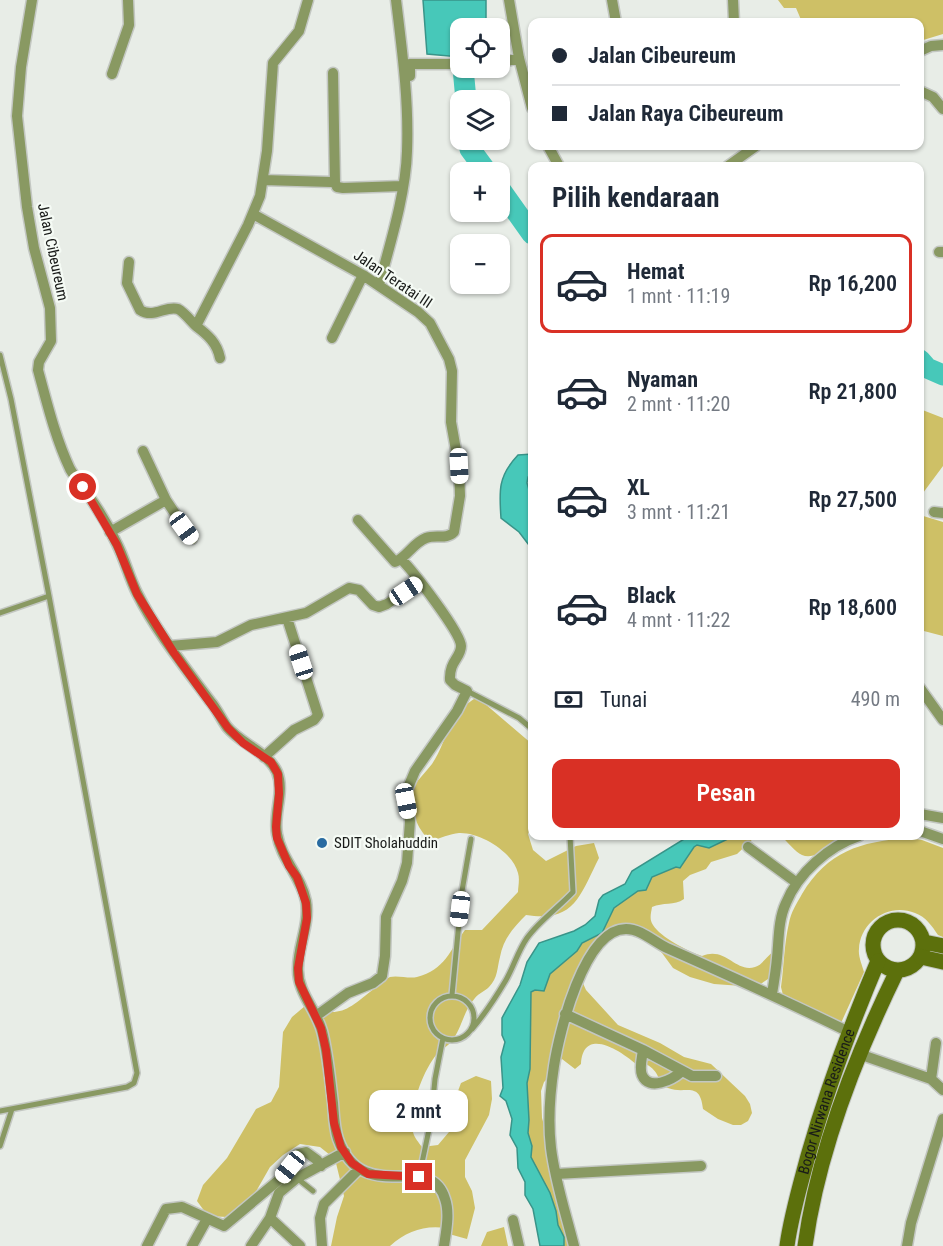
<!DOCTYPE html>
<html lang="id">
<meta charset="utf-8">
<style>
:root{--surface:#fff;--page:#f2f2f3;--text:#1f2937;--muted:#747a83;--line:#e0e1e3;--accent:#d93025}
body{margin:0;font-family:"Roboto Condensed",sans-serif;background:var(--page);color:var(--text);height:100vh;display:flex;flex-direction:column;font-size:22px;white-space:nowrap}
*{box-sizing:border-box;margin:0}
p{font-size:20px;color:var(--muted)}
.icon{flex:none;width:33px;height:33px;fill:none;stroke:currentColor;stroke-width:2;stroke-linecap:round;stroke-linejoin:round}
.map{position:relative;flex:1;overflow:hidden}
.sheet{position:absolute;left:528px;top:162px;width:396px;height:678px;display:flex;flex-direction:column;background:var(--surface);border-radius:12px;box-shadow:0 2px 4px #0004}
.sheet>*{flex:none}
.guide{position:absolute;left:528px;top:18px;width:396px;height:132px;border-radius:12px;box-shadow:0 2px 4px #0004;display:grid;align-content:center;height:132px;padding:0 24px;background:var(--surface)}
.tools{position:absolute;left:450px;top:18px;display:grid;gap:12px}
.tools a{display:grid;place-items:center;width:60px;height:60px;border-radius:12px;background:var(--surface);box-shadow:0 2px 4px #0004;font-size:30px}
.end{position:absolute;width:27px;height:27px;margin:-14px;border:8px solid #d93025;background:#fff;box-shadow:0 0 0 3px #fff}
.from{border-radius:50%}
.bubble{position:absolute;height:42px;border-radius:12px;background:var(--surface);box-shadow:0 2px 4px #0004;font-size:20px;font-weight:600;line-height:42px;text-align:center}
.car{position:absolute;width:18px;height:36px;margin:-18px -9px;border-radius:8px;box-shadow:0 0 4px 2px #0007;background:linear-gradient(#fff 24%,#345 0 40%,#fff 0 76%,#345 0 86%,#fff 0)}
.guide b{display:flex;align-items:center;gap:21px;height:57px;font-size:22px}
.guide b+b{border-top:2px solid var(--line)}
.guide i{width:15px;height:15px;background:var(--text)}
ul{padding:0;list-style:none}
li{display:flex;align-items:center;gap:18px;height:99px;margin:0 12px 9px;padding:0 12px;border:3px solid transparent;border-radius:12px}
li div{flex:1}
li b{display:block;font-size:22px}
li em{font-style:normal;font-weight:600}
li.current{border-color:var(--accent)}
li>.icon{width:54px;height:54px;stroke-width:1.5}
h2{padding:0 24px;font-size:27px;line-height:72px}
.pay{display:flex;align-items:center;gap:15px;height:66px;padding:0 24px;font-size:22px}
.pay p{margin-inline-start:auto}
.cta{display:flex;gap:12px;margin-top:auto;padding:12px 24px}
.cta a{flex:1;height:69px;border-radius:12px;background:var(--accent);color:#fff;font-size:24px;font-weight:600;line-height:69px;text-align:center}
.map>svg:first-child{display:block}
.green{fill:#cec066}
.water{fill:#47c8b9;stroke:#399489;stroke-width:1.5}
.lines{fill:none;stroke-linecap:round;stroke-linejoin:round}
.river{stroke:#47c8b9;stroke-width:21}
.lane-casing{stroke:#c3c7c2;stroke-width:8}
.street-casing{stroke:#c3c7c2;stroke-width:13}
.secondary-casing{stroke:#c3c7c2;stroke-width:17}
.lane{stroke:#899962;stroke-width:5}
.street{stroke:#899962;stroke-width:10}
.secondary{stroke:#5c700c;stroke-width:15}
.route{stroke:#d93025;stroke-width:8}
.poi-dot{fill:#296ba1;stroke:#f5fbf5;stroke-width:2}
.labels{text-anchor:middle;stroke-width:4.5;stroke-linejoin:round;paint-order:stroke}
.street-label{font-size:15px;fill:#191b19;stroke:#f5fbf5}
.poi-label{font-size:15px;fill:#191b19;stroke:#f5fbf5;text-anchor:start}
</style>
<div class="map">
<svg width="943" height="1246" viewBox="0 0 943 1246">
<rect width="100%" height="100%" fill="#e8ede7"/>
<!-- green -->
<path class="green" d="M778 0H943V34L920 41V22H802L796 8H784Z
M920 409 943 418V466L920 497Z
M920 515 943 522V636L920 630Z
M477 697 532 744V825L528 834 533 850 546 861 576 846 594 843 599 858C580 895 575 923 526 915 514 927 503 939 500 957 497 968 498 978 489 987 485 991 479 993 475 998 463 1011 462 1029 451 1042 447 1047 441 1049 437 1054 422 1072 409 1109 413 1132 414 1137 419 1143 422 1147L438 1145 449 1132 456 1117 455 1099 461 1083 476 1076 491 1081 492 1099 489 1115 465 1160V1177L472 1191 475 1208 467 1239 449 1234 446 1228C424 1225 407 1231 390 1246H331L337 1217 344 1196 335 1159 320 1147 300 1144 283 1155 270 1167 250 1202 227 1217 208 1216 197 1201 203 1185 227 1158 256 1109 271 1102 279 1087 283 1032 292 1017 305 1006C341 1019 347 1010 375 988 379 985 385 979 390 977 398 975 409 979 417 977 445 970 450 950 465 930H482L518 892C518 887 520 879 518 873 513 852 480 832 459 833 450 834 440 838 431 841 415 828 412 810 410 790 417 781 425 773 432 764 449 738 447 715 477 697Z
M722 836H756L737 854 711 862 706 869 690 875 683 881 684 899C674 906 663 902 652 907 651 914 649 919 653 925 660 937 689 952 702 956 726 946 735 973 755 967 762 965 766 957 773 952V972L768 979 756 987 714 984 690 977 673 968 662 953 650 943 628 929 601 946 582 981 586 990 618 1025 660 1043 684 1057 711 1064 745 1096 750 1104 752 1113 748 1121 741 1125H733L718 1119 703 1109C700 1080 685 1095 668 1088 658 1084 660 1071 646 1064L638 1066C623 1052 583 1025 581 1064L575 1069 562 1059 558 1062 556 1070 544 1082 541 1091 542 1118 578 1246H558L524 1154 527 993 541 981 606 910 695 842Z
M781 836H846C836 843 816 861 802 855 795 852 787 841 781 836Z
M907 838 922 840 943 848V937L938 935C932 926 926 917 915 913 889 902 860 922 859 949 858 956 862 965 864 972L841 1023 783 995 781 987C784 966 784 944 789 923 791 912 797 903 802 894 828 851 860 842 907 838Z
M504 1227 508 1246H481L487 1232Z"/>
<!-- water -->
<path class="water" d="M423 0H486V28H460V57L427 54Z
M532 454V474L528 477 527 483 532 500V549L519 532 501 518C499 491 498 476 518 455Z
M689 836H734L709 848 697 845 694 847 680 868 676 867 652 877 646 890 638 891 614 908 602 933 582 943 577 951 550 974 544 991 535 990 531 992 530 1069 527 1083 529 1120 528 1133 532 1146 531 1157 550 1193 556 1211 558 1225 564 1237V1246H540L533 1209 525 1195V1182L518 1168 517 1148 510 1135 512 1119 506 1101 500 1096 503 1088 501 1057 505 1042 502 1035V1018L520 985 527 962 539 943 574 931 585 925 595 916 599 900 603 895 625 884 632 871Z"/>
<g class="lines">
<!-- river -->
<path class="river" d="M463 68 466 100
M469 140 470 149 487 172
M500 189 532 234
M920 360 927 368 943 375"/>
<defs>
<path id="lane" d="M0 355 11 399 49 596 137 1073 134 1083 127 1087 0 1111
M0 613 49 596
M467 691 519 718 532 729
M452 995 462 891 471 839
M430 1018a22 22 0 1 1 44 0a22 22 0 1 1-44 0Z
M472 1029C485 1014 496 997 506 980 514 966 518 951 527 938 539 921 558 908 573 892L570 836
M0 1146 12 1109
M419 1177 431 1120 435 1079 443 1038
M298 1179 313 1191"/>
<path id="street" d="M32 0 21 67 17 116 27 207 34 248 50 308 51 341 39 362 38 370C47 403 55 437 70 469 75 478 83 486 88 495 99 510 109 527 117 544 125 560 129 577 137 593 156 631 184 666 210 701 217 709 221 719 227 727 241 744 268 752 277 772 285 792 273 814 277 834 281 859 301 876 306 901 310 924 298 945 298 968 297 992 316 1009 322 1031 328 1054 330 1079 333 1103 334 1115 334 1127 338 1139 363 1209 430 1149 445 1199 450 1213 446 1232 444 1246
M509 0 519 58 532 108
M612 0 616 22
M733 0 734 22
M920 51 931 46 943 45
M500 63 519 58
M333 73 335 183
M112 74 129 25 128 0
M410 76V64H460
M920 91 933 97 943 109
M548 146 559 166
M728 166 756 146
M263 180 331 182 335 183 337 187 343 188 402 186
M253 214 363 275 418 312 430 323 449 359 452 371 451 422 459 467 460 496 454 532C446 540 436 534 426 538 413 543 407 557 395 562L358 520
M939 252H943
M129 262 127 283 140 310C154 319 166 305 178 309 184 312 191 321 196 326
M379 285C390 244 406 193 407 151 409 100 402 50 396 0
M332 338 363 275
M220 358C217 343 208 335 196 326L248 225 260 196 267 151 273 63 299 31 308 0
M143 451 166 500
M934 512 943 513
M110 532 166 500 192 539
M170 646 217 642 251 625 306 613 349 588 359 590 373 605 379 607 387 604 419 582
M920 688 943 720
M264 757 294 730 314 720 318 715 287 618
M920 814 943 818
M920 831 943 839
M748 847 797 883
M772 994C774 982 776 970 777 958 779 939 778 920 786 903 798 873 829 846 859 836
M565 1014 643 1050 692 1076H716
M316 1016 348 993 373 983 382 976 385 956 386 917 402 881 407 863 410 821 406 802 407 790 415 771 457 711 467 691 455 685 450 680C449 661 461 658 461 646 461 633 413 571 401 559
M936 1043 931 1079 943 1090
M643 1050C642 1058 639 1068 642 1075 649 1092 673 1079 681 1072
M859 1054 931 1079
M556 1174 701 1166
M270 1218 300 1246
M513 1220 519 1246
M147 1246 166 1209 182 1207 224 1226 280 1179 298 1154 306 1152 317 1160 321 1166
M192 1246 207 1219
M251 1246 270 1218 279 1193 297 1178 345 1152
M322 1246 320 1218 324 1204 359 1169
M574 1246C566 1214 555 1181 551 1148 548 1123 550 1092 554 1066 559 1033 584 929 626 929 641 929 654 942 667 948 728 975 788 1002 849 1032
M907 1246 911 1223 943 1119"/>
<g id="secondary">
<circle cx="898" cy="945" r="25"/>
<path d="M924 942 943 946"/>
<path d="M921 957 943 962"/>
<path id="s1" d="M787 1246C791 1216 800 1186 808 1156 827 1089 851 1025 878 961"/>
<path d="M805 1246C818 1151 855 1057 897 971"/>
</g>
</defs>
<!-- lane casing -->
<use href="#lane" class="lane-casing"/>
<!-- street casing -->
<use href="#street" class="street-casing"/>
<!-- secondary casing -->
<use href="#secondary" class="secondary-casing"/>
<!-- lane -->
<use href="#lane" class="lane"/>
<!-- street -->
<use href="#street" class="street"/>
<!-- secondary -->
<use href="#secondary" class="secondary"/>
</g>
<g class="lines">
<!-- route -->
<path class="route" d="M83 487 117 545 137 594 174 653 228 728 243 743 271 762 278 774 279 794 276 827 277 838 289 866 297 877 306 903 307 918 298 968 299 982 321 1028 326 1050 334 1123 341 1147 352 1163 368 1174 419 1177"/>
</g>
<!-- markers -->
<circle class="poi-dot" cx="322" cy="843" r="6"/>
<g class="labels">
<!-- street labels -->
<g class="street-label">
<text transform="translate(53 252) rotate(78)" y="5">Jalan Cibeureum</text>
<text transform="translate(393 279) rotate(34)" y="5">Jalan Teratai III</text>
<text dy="5" stroke="none"><textPath href="#s1" startOffset="150">Bogor Nirwana Residence</textPath></text>
</g>
<!-- poi labels -->
<g class="poi-label">
<text x="334" y="848">SDIT Sholahuddin</text>
</g>
</g>
</svg>
<div class="tools">
<a><svg class="icon" aria-label="locate" viewBox="0 0 24 24"><circle cx="12" cy="12" r="6"/><path d="M12 2v4M12 18v4M2 12h4M18 12h4"/></svg></a>
<a><svg class="icon" aria-label="layers" viewBox="0 0 24 24"><path d="M12 4l9 5-9 5-9-5zM3 14l9 5 9-5"/></svg></a>
<a>+</a>
<a>−</a>
</div>
<i class="end from" style="left:83px;top:487px"></i>
<i class="end" style="left:419px;top:1177px"></i>
<div class="bubble" style="left:369px;top:1090px;width:99px">2 mnt</div>
<i class="car" style="left:459px;top:466px;rotate:177deg"></i>
<i class="car" style="left:184px;top:528px;rotate:144deg"></i>
<i class="car" style="left:406px;top:591px;rotate:56deg"></i>
<i class="car" style="left:301px;top:662px;rotate:342deg"></i>
<i class="car" style="left:406px;top:801px;rotate:169deg"></i>
<i class="car" style="left:460px;top:909px;rotate:187deg"></i>
<i class="car" style="left:290px;top:1167px;rotate:219deg"></i>
<div class="guide">
<b><i class="from"></i>Jalan Cibeureum</b>
<b><i></i>Jalan Raya Cibeureum</b>
</div>
<section class="sheet">
<h2>Pilih kendaraan</h2>
<ul>
<li class="current"><svg class="icon" aria-label="car" viewBox="0 0 24 24"><path d="M5 17H2v-5l4-1 3-4h7l3 4 3 1v5h-3M9 17h6M6 11h13"/><circle cx="7" cy="17" r="2"/><circle cx="17" cy="17" r="2"/></svg><div><b>Hemat</b><p>1 mnt · 11:19</p></div><em>Rp 16,200</em></li>
<li><svg class="icon" aria-label="car" viewBox="0 0 24 24"><path d="M5 17H2v-5l4-1 3-4h7l3 4 3 1v5h-3M9 17h6M6 11h13"/><circle cx="7" cy="17" r="2"/><circle cx="17" cy="17" r="2"/></svg><div><b>Nyaman</b><p>2 mnt · 11:20</p></div><em>Rp 21,800</em></li>
<li><svg class="icon" aria-label="car" viewBox="0 0 24 24"><path d="M5 17H2v-5l4-1 3-4h7l3 4 3 1v5h-3M9 17h6M6 11h13"/><circle cx="7" cy="17" r="2"/><circle cx="17" cy="17" r="2"/></svg><div><b>XL</b><p>3 mnt · 11:21</p></div><em>Rp 27,500</em></li>
<li><svg class="icon" aria-label="car" viewBox="0 0 24 24"><path d="M5 17H2v-5l4-1 3-4h7l3 4 3 1v5h-3M9 17h6M6 11h13"/><circle cx="7" cy="17" r="2"/><circle cx="17" cy="17" r="2"/></svg><div><b>Black</b><p>4 mnt · 11:22</p></div><em>Rp 18,600</em></li>
</ul>
<div class="pay"><svg class="icon" aria-label="cash" viewBox="0 0 24 24"><path d="M3 7h18v10H3z"/><circle cx="12" cy="12" r="2"/></svg>Tunai<p>490 m</p></div>
<div class="cta"><a>Pesan</a></div>
</section>
</div>
